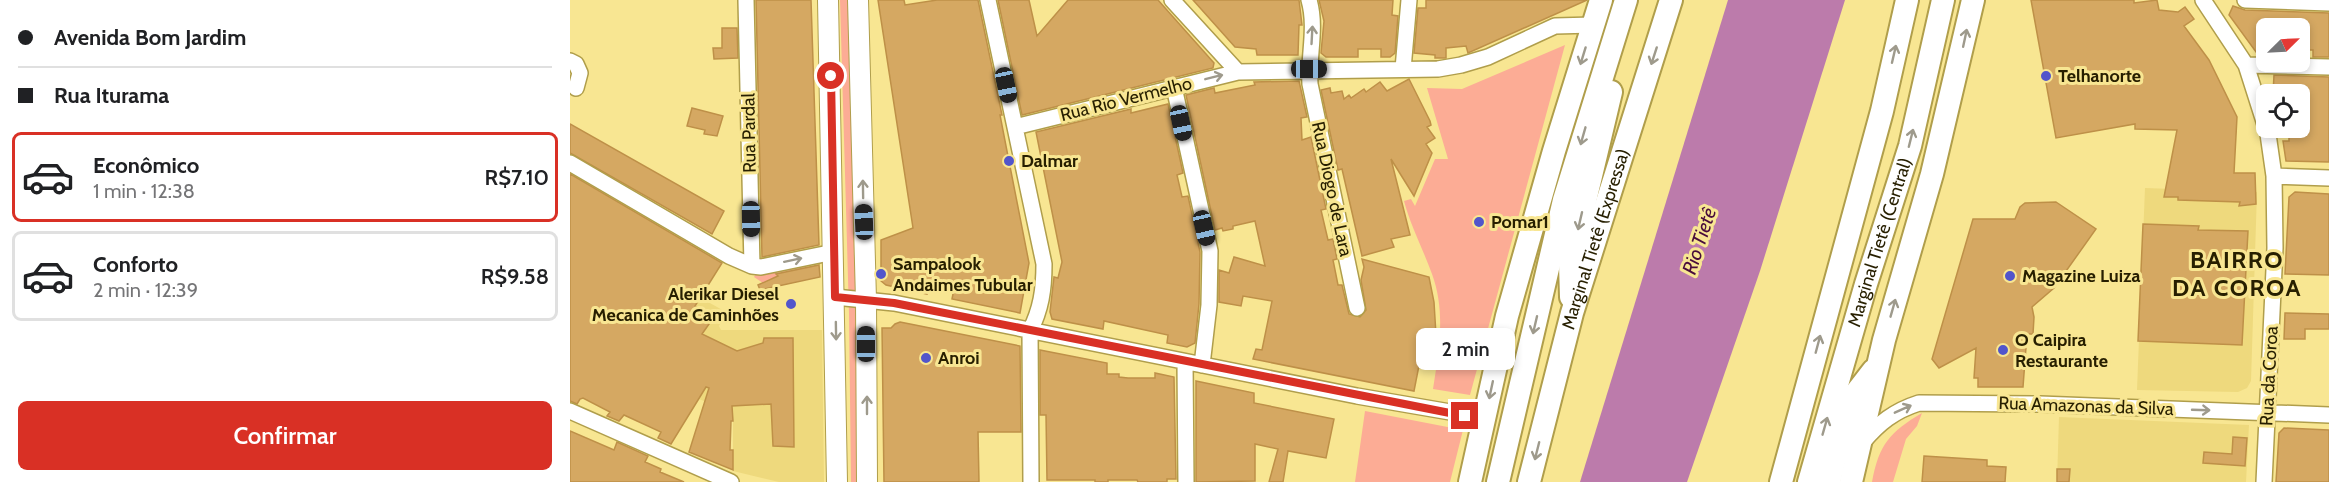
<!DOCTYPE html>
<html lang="pt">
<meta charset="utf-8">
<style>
:root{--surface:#fff;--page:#f2f2f2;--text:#202124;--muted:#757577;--line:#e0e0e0;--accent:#d93025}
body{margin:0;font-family:Cabin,sans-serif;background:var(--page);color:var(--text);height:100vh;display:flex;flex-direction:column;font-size:22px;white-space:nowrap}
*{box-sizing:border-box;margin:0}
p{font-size:20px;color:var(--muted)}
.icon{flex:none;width:33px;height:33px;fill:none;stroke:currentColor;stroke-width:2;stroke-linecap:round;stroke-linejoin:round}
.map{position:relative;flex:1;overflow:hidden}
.details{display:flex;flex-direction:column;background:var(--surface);width:570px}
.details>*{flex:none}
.banner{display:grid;align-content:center;height:132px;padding:0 18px;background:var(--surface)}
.needle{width:39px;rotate:66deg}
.controls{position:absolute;left:1686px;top:18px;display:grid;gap:12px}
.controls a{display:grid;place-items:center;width:54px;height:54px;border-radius:9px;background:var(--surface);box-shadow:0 3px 9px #0003;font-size:30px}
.end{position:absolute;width:27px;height:27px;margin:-14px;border:8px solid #d93025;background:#fff;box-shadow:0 0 0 3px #fff}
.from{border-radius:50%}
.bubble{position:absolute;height:42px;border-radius:9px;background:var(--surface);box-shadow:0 3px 9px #0003;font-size:20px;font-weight:600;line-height:42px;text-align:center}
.car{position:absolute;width:18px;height:36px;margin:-18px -9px;border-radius:8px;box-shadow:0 0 4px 2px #0007;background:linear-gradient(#222 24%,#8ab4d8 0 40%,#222 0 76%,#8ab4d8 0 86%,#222 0)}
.banner b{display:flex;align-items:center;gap:21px;height:57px;font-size:22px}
.banner b+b{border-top:2px solid var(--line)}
.banner i{width:15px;height:15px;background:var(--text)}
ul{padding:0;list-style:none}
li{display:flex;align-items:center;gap:18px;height:90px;margin:0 12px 9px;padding:0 6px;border:3px solid var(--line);border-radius:9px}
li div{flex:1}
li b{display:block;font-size:22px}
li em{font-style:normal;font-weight:600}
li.active{border-color:var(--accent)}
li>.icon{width:54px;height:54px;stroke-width:1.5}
.action{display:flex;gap:12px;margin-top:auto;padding:12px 18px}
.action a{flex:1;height:69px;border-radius:9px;background:var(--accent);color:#fff;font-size:24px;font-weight:600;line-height:69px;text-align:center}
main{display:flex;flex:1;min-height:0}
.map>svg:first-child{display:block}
.built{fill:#eed97d}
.green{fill:#fcac95}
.water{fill:#bc7bab}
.building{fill:#d5a862;stroke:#be9048;stroke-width:1.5}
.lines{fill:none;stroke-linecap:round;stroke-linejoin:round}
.minor-casing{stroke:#b09e4b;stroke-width:18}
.major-casing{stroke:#b09e4b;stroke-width:22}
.highway-casing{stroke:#b09e4b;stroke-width:26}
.minor{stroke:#fff;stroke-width:15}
.major{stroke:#fff;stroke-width:20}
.highway{stroke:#fff;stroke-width:22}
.oneway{stroke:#9e9a8c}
.route{stroke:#d93025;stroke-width:8}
.poi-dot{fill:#5255cb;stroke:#f8e692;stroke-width:2}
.labels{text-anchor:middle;stroke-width:6;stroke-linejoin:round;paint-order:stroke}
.poi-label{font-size:18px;font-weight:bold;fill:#271f00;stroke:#f8e692;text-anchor:start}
.street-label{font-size:18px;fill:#271f00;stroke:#f8e692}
.water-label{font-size:20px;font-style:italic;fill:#480c3c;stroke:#f8e692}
.district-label{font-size:24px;font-weight:bold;letter-spacing:1.5px;fill:#271f00;stroke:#f8e692}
</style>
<main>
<section class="details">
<div class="banner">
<b><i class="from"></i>Avenida Bom Jardim</b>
<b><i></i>Rua Iturama</b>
</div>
<ul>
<li class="active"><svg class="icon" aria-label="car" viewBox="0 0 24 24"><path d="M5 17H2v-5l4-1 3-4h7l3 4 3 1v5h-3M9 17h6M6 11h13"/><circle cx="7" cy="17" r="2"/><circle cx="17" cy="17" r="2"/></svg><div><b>Econômico</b><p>1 min · 12:38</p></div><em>R$7.10</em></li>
<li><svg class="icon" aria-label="car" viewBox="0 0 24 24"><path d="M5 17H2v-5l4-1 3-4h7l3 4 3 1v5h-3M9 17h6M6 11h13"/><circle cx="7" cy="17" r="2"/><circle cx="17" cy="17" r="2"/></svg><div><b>Conforto</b><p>2 min · 12:39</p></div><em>R$9.58</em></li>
</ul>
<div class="action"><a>Confirmar</a></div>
</section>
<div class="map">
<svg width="1759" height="482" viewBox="0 0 1759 482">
<rect width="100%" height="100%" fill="#f8e692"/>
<!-- built -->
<path class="built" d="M1575 188 1687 192 1681 381 1677 388 1668 392 1567 390Z
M0 225 156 312 149 326 151 330H252L254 482H209L163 471V413L129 399 31 344Z
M1489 417 1679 425 1676 482H1487Z"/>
<!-- green -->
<path class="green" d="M270 0H279L287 299V482H281L279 313Z
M995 45 900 395 863 389C869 351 876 312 862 274 853 249 841 227 834 201L841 199 845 206 865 159H878L857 88 892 89Z
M249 262 193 283 184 277 187 272Z
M795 411 893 430 880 482H785Z
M1352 413 1347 426 1336 439 1323 482H1302C1309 444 1320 432 1352 413Z"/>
<!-- water -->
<path class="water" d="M1158 0H1275L1190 271 1117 482H1010Z"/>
<!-- building -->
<path class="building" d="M186 0H241L249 245 192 257Z
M308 0H334L335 5 367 0H408L432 115H430L436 146 459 263 450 313 382 299 384 289 359 284 357 294 316 285 311 281V240L343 228Z
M428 0H459L467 36 498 0H588L644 63 643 68 452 115Z
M623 0H729L732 25H729L728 55H687L686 49 665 47Z
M749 0H823L822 15 828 16 825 53 820 57H811V49H788V57H756L751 53 754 21Z
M856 0H1017L898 53 896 46 876 48V58H865V55L844 53 848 8H856Z
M1461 0H1564V3L1587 0 1589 10 1608 12 1615 7 1624 19 1614 26 1639 60 1667 117 1664 173H1685L1686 204 1669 206 1670 202 1608 200V197H1594L1607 130 1565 129V124L1486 138Z
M1663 6 1675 10 1759 13V57H1743V50H1730V28H1696V56H1689L1659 15Z
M152 28H167L168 58 144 59 143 48H152Z
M1704 75 1759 77V162L1716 161 1713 141H1719V128H1730V94H1703Z
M839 79 860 121 861 125 857 127 865 138 856 144 862 153 844 196 821 159 840 235 821 239 824 247 792 256 772 169 768 170 751 90 760 88 761 93 772 91 774 99 779 95 781 98 794 89 796 92 810 82 817 91Z
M729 81 737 117 731 118 732 140 741 137 756 209 751 210 758 240 763 239 767 259 763 260 768 285H772L779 314 790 317 796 310 791 280 794 267 792 259 859 277 864 302 866 335 864 348 853 345 844 391 683 359 686 349 692 350 702 301 673 296 671 306 649 302V270L659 273 664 257 695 266 685 221 663 226V229L653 231 652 228 645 230 616 95 644 88 645 93 685 85 684 82Z
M598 104 613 173 607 175 612 197 618 196 630 252 629 304 625 343 617 347 597 343 598 335 534 321 533 329 482 319 480 312 484 277 488 278 492 262 466 132 561 109V113Z
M122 108 153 116 147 136 134 134 135 130 117 126Z
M0 124 154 211 142 234 0 153Z
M0 174 152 263 125 306 144 317 132 334 167 351 193 343 194 338H223L224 447 203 446 201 404 162 406 163 421H161L160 450H163V470L119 452 139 388 136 387 101 444 88 438 91 432 54 415 49 421 37 416 40 412 13 398 10 399 7 404 0 401Z
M1725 192 1759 194V275L1715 274 1719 197Z
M1486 202 1526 229 1484 288 1462 307 1464 317 1463 334H1457L1453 387H1408V378H1404L1406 348 1369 368 1362 359 1403 219H1445L1450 207 1455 203Z
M1573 224 1629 226 1628 230 1678 231 1672 345 1568 341Z
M249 265 250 277 190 290 188 285 208 276 206 274Z
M1715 313 1759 314V329H1735V339H1714Z
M330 322 450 346 451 432H408L409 482H314L312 328H321L325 324Z
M470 350 537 363V374H549V377L558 378H585V373L604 377 606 479H597V482H568L567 480H538V482H525V480H477L476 415H470Z
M626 381 684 393V403L764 419 756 458 718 451 713 482H699L708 449 685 444V481L626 482Z
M1714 428 1759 430V482H1706L1709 433Z
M0 431 44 450 47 442 78 456 75 462 91 469 90 472 114 482H0Z
M1663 437 1677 438 1675 466 1633 463 1634 452 1662 454Z
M1354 456 1417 460V466L1436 467 1435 482H1352Z
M1487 469H1500L1499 482H1487Z"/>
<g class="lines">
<defs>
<path id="minor" d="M176 0 182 266
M418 0 474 264C474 290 471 309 460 331L461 482
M602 0 668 72
M739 0C747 28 738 56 740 84L787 308
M1633 0 1676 65 1698 134 1704 176 1705 248 1694 482
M1675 0 1759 3
M0 61 6 64 10 73 6 88
M1676 65 1759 67
M833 69 839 0
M604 87 640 251 639 305 632 365
M445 127 668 72 868 69 891 65 918 57 985 26 1023 25
M0 163 159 256 182 266 191 267 264 252
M1704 176 1759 178
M265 297 324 303 787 396 915 418
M615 362 616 482
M0 411 161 482
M1293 442C1309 423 1324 411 1349 403L1470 404 1759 415"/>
<path id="major" d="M258 0 267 482
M288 0 296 300 297 482"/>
<g id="highway">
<path d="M1001 297 1000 264 1041 92"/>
<path d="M900 482 937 316 984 151 1031 0"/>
<path d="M928 482 994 200 1056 0"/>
<path id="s1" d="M959 482 1002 313 1101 0"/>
<path d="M1211 482 1312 111 1337 0"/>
<path id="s2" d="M1239 482 1296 284 1340 146 1373 0"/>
<path d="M1259 482 1279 402 1303 371"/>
<path d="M1281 482 1314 340 1362 174 1403 0"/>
</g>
</defs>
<!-- minor casing -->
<use href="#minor" class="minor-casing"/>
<!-- major casing -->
<use href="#major" class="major-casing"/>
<!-- highway casing -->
<use href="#highway" class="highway-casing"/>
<!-- minor -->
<use href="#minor" class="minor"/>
<!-- major -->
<use href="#major" class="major"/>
<!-- highway -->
<use href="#highway" class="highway"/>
</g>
<!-- one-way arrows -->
<defs><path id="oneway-shaft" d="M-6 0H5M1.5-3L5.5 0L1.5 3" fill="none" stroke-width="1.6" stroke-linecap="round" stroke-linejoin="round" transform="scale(1.5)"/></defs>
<g class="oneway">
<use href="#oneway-shaft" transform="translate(742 35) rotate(-87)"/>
<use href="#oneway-shaft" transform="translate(1395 38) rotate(-78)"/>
<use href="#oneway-shaft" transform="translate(1324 54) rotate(-77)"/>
<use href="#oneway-shaft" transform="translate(1013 56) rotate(107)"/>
<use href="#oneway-shaft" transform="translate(1084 56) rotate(108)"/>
<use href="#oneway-shaft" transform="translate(644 77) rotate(-14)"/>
<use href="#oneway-shaft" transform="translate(1013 136) rotate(106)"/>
<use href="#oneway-shaft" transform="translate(1341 138) rotate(-76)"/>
<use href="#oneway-shaft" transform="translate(293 189) rotate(-91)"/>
<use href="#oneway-shaft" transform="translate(1010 221) rotate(103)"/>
<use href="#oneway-shaft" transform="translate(223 260) rotate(-12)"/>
<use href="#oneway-shaft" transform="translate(1323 308) rotate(-74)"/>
<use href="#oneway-shaft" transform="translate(965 325) rotate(103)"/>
<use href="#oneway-shaft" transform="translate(266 331) rotate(89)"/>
<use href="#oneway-shaft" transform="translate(1248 344) rotate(-75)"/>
<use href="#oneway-shaft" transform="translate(921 390) rotate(102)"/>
<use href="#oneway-shaft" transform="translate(297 405) rotate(-90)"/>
<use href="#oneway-shaft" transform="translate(1333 409) rotate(-24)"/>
<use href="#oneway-shaft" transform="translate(1631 410) rotate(2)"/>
<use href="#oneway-shaft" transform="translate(1255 426) rotate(-74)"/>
<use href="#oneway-shaft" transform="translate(967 451) rotate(104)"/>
</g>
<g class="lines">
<!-- route -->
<path class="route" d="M261 76 265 297 324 303 895 416"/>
</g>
<!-- markers -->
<g class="poi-dot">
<circle cx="1476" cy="76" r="6"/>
<circle cx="439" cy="161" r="6"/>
<circle cx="909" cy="222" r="6"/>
<circle cx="311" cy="274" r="6"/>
<circle cx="1440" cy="276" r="6"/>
<circle cx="221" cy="304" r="6"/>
<circle cx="1433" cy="350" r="6"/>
<circle cx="356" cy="358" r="6"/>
</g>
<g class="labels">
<!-- poi labels -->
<g class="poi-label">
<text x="1488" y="82">Telhanorte</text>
<text x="451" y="167">Dalmar</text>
<text x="921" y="228">Pomar1</text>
<text x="323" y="270">Sampalook<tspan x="323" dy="21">Andaimes Tubular</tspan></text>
<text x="1452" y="282">Magazine Luiza</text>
<text x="209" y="300" text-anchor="end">Alerikar Diesel<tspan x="209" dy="21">Mecanica de Caminhões</tspan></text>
<text x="1445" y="346">O Caipira<tspan x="1445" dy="21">Restaurante</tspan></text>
<text x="368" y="364">Anroi</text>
</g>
<!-- street labels -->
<g class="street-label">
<text transform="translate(556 99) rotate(-14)" y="6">Rua Rio Vermelho</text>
<text transform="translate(179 133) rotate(-91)" y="6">Rua Pardal</text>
<text transform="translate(762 189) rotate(78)" y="6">Rua Diogo de Lara</text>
<text dy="6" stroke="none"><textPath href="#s1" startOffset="252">Marginal Tietê (Expressa)</textPath></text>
<text dy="6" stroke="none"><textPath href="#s2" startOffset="250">Marginal Tietê (Central)</textPath></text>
<text transform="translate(1699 376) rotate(-87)" y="6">Rua da Coroa</text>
<text transform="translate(1516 406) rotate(2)" y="6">Rua Amazonas da Silva</text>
</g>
<!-- water labels -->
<g class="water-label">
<text transform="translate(1129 241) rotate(-72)" y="7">Rio Tietê</text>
</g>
<!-- district labels -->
<g class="district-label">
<text x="1667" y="268">BAIRRO<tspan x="1667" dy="28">DA COROA</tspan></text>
</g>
</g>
</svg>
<div class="controls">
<a><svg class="needle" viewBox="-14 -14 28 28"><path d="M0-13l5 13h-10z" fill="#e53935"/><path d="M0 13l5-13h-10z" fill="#757577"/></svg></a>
<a><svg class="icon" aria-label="locate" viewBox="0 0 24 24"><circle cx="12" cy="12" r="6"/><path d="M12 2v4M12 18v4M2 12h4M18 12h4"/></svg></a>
</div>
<i class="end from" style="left:261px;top:76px"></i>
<i class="end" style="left:895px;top:416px"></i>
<div class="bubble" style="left:846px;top:328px;width:99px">2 min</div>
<i class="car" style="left:739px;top:69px;rotate:90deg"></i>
<i class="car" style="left:436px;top:85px;rotate:168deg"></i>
<i class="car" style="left:611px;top:123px;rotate:168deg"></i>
<i class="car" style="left:181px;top:219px;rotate:179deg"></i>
<i class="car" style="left:294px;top:222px;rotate:358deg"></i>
<i class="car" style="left:634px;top:228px;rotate:167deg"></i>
<i class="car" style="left:296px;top:344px;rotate:0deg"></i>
</div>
</main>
